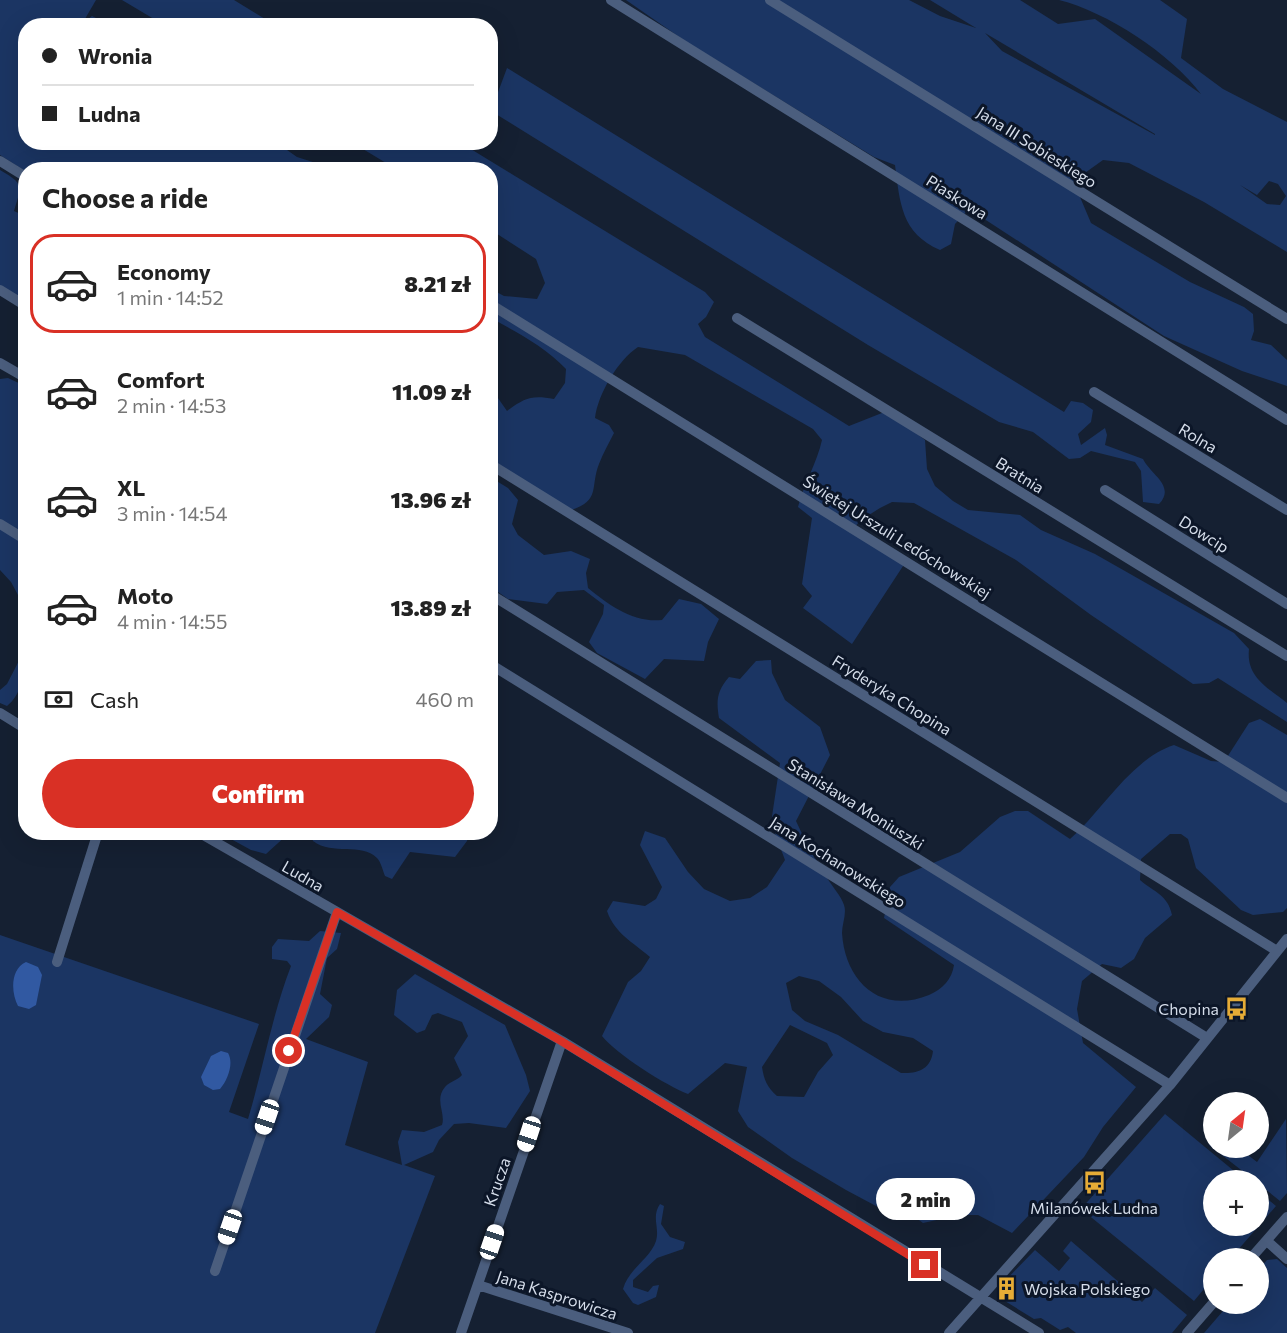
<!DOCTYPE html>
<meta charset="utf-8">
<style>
:root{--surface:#fff;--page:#f2f2f2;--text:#222;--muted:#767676;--line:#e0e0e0;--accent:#d93025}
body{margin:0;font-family:Commissioner,sans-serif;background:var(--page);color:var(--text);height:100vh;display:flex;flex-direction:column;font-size:22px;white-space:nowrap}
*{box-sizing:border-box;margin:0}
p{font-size:20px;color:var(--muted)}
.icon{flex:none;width:33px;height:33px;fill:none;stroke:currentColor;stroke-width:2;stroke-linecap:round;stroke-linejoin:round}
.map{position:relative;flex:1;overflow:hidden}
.sheet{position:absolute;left:18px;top:162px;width:480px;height:678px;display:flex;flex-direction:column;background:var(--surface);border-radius:24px;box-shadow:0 6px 24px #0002}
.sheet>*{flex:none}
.guide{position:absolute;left:18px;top:18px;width:480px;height:132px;border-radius:24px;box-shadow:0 6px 24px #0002;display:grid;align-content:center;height:132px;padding:0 24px;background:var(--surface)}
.needle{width:39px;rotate:29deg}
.fabs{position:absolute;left:1203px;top:1092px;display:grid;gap:12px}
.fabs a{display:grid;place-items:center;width:66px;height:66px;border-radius:50%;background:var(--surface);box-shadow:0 6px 24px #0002;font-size:30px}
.end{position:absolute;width:27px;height:27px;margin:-14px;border:8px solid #d93025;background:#fff;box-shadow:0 0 0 3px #fff}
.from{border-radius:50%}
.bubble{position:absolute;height:42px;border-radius:21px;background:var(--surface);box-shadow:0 6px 24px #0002;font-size:20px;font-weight:800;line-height:42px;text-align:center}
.car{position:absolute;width:18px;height:36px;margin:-18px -9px;border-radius:8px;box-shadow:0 0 4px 2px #0007;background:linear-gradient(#fff 24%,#345 0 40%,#fff 0 76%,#345 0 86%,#fff 0)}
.guide b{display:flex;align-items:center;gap:21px;height:57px;font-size:22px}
.guide b+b{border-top:2px solid var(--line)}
.guide i{width:15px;height:15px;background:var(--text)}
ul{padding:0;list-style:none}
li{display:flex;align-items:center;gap:18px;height:99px;margin:0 12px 9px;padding:0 12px;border:3px solid transparent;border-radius:24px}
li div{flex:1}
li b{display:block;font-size:22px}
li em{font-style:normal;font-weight:800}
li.on{border-color:var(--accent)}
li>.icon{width:54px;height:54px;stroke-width:1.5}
h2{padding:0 24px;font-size:27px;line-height:72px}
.pay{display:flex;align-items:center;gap:15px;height:66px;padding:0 24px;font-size:22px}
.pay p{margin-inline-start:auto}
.cta{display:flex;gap:12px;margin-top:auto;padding:12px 24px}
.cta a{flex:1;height:69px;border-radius:36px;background:var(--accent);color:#fff;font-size:24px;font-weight:800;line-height:69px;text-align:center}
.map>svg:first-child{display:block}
.green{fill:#1b3563;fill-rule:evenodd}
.water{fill:#3159a2}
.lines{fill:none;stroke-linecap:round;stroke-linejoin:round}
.street{stroke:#4b5e7e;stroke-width:10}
.route{stroke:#d93025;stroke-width:8}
.labels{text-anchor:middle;stroke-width:6;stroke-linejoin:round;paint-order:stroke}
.street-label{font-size:16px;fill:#d5ddea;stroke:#0c1628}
.poi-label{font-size:16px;fill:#d5ddea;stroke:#0c1628;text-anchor:end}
</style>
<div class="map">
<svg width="1287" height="1333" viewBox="0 0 1287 1333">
<rect width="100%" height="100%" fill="#152032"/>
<!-- green -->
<path class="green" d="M0 0H96L82 24 92 16 110 25 26 26V142L277 143 297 157 335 169 25 171 0 155Z
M122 0H234L275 25H164Z
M626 0H909L940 16 976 28 930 0H1020L1058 24 1095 19 1201 94C1171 54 1107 12 1059 0H1160L1187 19 1181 58 1223 89 1287 122V252L1204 202 1129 163 1103 160 1082 175 1080 197 1091 223 1190 282 1244 307 1253 314 1254 331 1251 340 1271 345 1287 360V386L1242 371 1164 336 969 209 955 224 951 244 940 250C901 233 900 203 895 165L874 157 685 41ZM985 33 1155 134V135L1002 51ZM1269 181 1278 184 1286 196 1280 205 1267 204 1240 185 1257 195Z
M507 68 1064 412 1071 401 1083 403 1093 410 1091 422 1078 434 1081 445 1105 428 1107 435 1105 445 1143 459C1151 475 1176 486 1159 504L1143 502 1141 471 1135 462 1091 451 1080 458 1069 459 1033 432 999 422 868 345 491 111Z
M353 143H461L705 292 714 302 706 317 698 324 705 337 849 426 887 411 925 440 927 469 935 486 953 501 968 510 1020 515 1041 530 1095 554 1234 633 1249 649C1246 677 1267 687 1287 703V722L1218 678 1209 683 1193 684 1091 615 1016 560 914 503 892 502 880 508 861 520 851 531 905 563 852 644 803 608 812 596 802 584 812 518 798 507C804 483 817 463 822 440L813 429 685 355 638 347C618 360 598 394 595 418L609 425 614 433C609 443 603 453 599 464 590 486 601 501 571 510L491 461V388L507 411C525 398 531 395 554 399L565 383 566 369C544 346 518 333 491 318V289L504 296 537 299 545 283 536 259 491 230 490 170 396 169Z
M0 170C24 184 22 185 14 211L25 216V300L0 286Z
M8 378 25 386 26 546 22 553 21 561 25 565V608L11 582 0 570V379Z
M490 477 508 488 518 500 512 524 518 535 544 555 571 551 590 559 586 573 588 588C609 605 633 623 662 620L679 599 701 604 719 619 708 642 704 661 664 659 645 679 597 653 589 642 603 614 604 605 584 590 557 592 547 604 508 599 491 587Z
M25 649C26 667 23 694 7 706L0 703V690L7 684Z
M771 660 772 673 785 700 820 727 830 755 796 821C805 841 815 859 827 878 832 886 841 896 844 905 847 913 842 924 842 933 845 981 880 1015 929 995 943 989 952 979 954 965L884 918 890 887 899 877 960 852 1000 817 1015 811H1028L1070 839C1103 810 1131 759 1174 745L1211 761 1224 762 1249 723 1260 719 1287 735V908L1283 912 1253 915 1241 910 1196 868 1188 839 1181 834H1170L1141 859 1140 880C1154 892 1168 895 1172 915L1145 938 1134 959 1121 968 1102 964 1082 981 1077 1009 1083 1043 1136 1087 1103 1127 1084 1157 1012 1233 978 1215H959L923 1223 907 1211 876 1206 846 1190 792 1158 748 1127 738 1111 747 1067 725 1063 688 1094C667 1086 616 1054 602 1036L628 982 641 971 650 957C633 942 615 934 607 911L613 901 645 906 656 899 662 887 640 845 645 831 665 838 688 872 704 889 730 901 750 898 767 887 785 860 771 823 780 763 719 718C716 700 717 691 729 677L740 679 756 661ZM799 976 819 981 841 997 863 1021 883 1032 913 1038 933 1051C931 1069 918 1074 901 1073L838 1035 805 1021 792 1010 786 983ZM790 1025 827 1043 833 1055 818 1072 804 1097 777 1096C767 1087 764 1080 762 1067Z
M220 833H289L266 854 251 850Z
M311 833 469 832V833L467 841 455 857 410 852 392 879 385 876C383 871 381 862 377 858 361 842 333 856 313 841Z
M320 931 341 933 337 949 327 958 320 994 332 1005 329 1017 306 1039 368 1062 345 1145 402 1165 398 1142 402 1130 424 1132 442 1125C446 1113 434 1100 445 1087 450 1081 457 1081 462 1075L454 1058 468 1036 462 1022 438 1013 432 1015 425 1030 417 1033 394 1015 397 990 415 974 505 1025 526 1075 530 1091 506 1128 469 1123 454 1124 439 1140 433 1152 404 1165 435 1176 375 1333H0V935L259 1024 229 1112 248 1119C263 1069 272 1015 291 966L287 961 272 959V947L278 939 309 941Z
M1165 1114 1245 1180H1214V1226H1258L1259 1192 1276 1206 1231 1258H1214L1213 1278 1194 1301 1081 1209Z
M1286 1119 1287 1193 1280 1201 1259 1184 1258 1180H1254L1209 1145 1213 1138 1214 1148H1239L1257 1162Z
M660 1204 664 1206 661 1224 670 1237 685 1242 683 1249 657 1258 633 1280V1287L648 1292 653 1286 659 1285 656 1297 638 1305 633 1303 623 1289C629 1268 650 1259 656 1241 660 1228 651 1217 660 1204Z
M1071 1241 1142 1302 1155 1288 1187 1315 1172 1333H1076L1068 1327 1060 1330 1041 1318 1034 1319 1000 1298 999 1287 1035 1250 1059 1271 1070 1258 1063 1251Z
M1277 1259 1287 1268V1333H1204L1229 1304H1258L1259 1269 1267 1260Z"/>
<!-- water -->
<path class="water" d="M26 962 38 967 42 975 36 1005 29 1009 18 1006C11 993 10 969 26 962Z
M221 1051 228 1053C234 1063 228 1080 220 1089L213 1090 204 1085 201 1077 211 1056Z"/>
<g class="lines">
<!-- street -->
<path class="street" d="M611 0 1287 420
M770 0 1287 319
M0 161 26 177
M0 290 26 306
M490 304 1287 798
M737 318 1287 656
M0 363 26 378
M1094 392 1287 510
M490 464 1277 951
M1105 490 1287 604
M0 524 26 540
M490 594 1207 1038
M490 664 1170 1085
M0 713 26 729
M198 832 562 1041 1039 1333
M57 962 98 832
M1267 1241 1287 1259
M1251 1258 1287 1217
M215 1271 337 912
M478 1285 628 1333
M461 1333 562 1041
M949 1333 1170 1085 1287 939
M1187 1333 1214 1302"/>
</g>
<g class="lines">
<!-- route -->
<path class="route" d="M289 1051 337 912 561 1041 925 1265"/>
</g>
<!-- icons -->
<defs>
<symbol id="bus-bare" viewBox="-9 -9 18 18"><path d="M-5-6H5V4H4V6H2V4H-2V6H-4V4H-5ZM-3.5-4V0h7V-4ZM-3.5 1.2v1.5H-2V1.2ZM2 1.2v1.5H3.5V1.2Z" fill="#e6ac36" stroke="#0c1628" stroke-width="2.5" paint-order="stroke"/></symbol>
<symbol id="building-bare" viewBox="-9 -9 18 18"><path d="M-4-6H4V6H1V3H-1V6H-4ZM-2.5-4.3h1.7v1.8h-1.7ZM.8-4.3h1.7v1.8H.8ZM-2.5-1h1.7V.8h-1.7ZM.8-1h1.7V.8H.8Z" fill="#e6ac36" stroke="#0c1628" stroke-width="2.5" paint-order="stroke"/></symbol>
</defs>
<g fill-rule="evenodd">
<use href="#bus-bare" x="1220" y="992" width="33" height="33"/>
<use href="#bus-bare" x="1078" y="1166" width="33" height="33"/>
<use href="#building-bare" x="990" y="1272" width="33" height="33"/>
</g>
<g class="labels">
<!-- street labels -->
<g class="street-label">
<text transform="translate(1037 147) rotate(32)" y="6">Jana III Sobieskiego</text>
<text transform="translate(957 197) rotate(32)" y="6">Piaskowa</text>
<text transform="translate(1198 438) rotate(31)" y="6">Rolna</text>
<text transform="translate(1020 475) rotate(32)" y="6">Bratnia</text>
<text transform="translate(1204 534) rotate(32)" y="6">Dowcip</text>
<text transform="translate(897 537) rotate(32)" y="6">Świętej Urszuli Ledóchowskiej</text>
<text transform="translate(892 695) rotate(32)" y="6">Fryderyka Chopina</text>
<text transform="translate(856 804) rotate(32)" y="6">Stanisława Moniuszki</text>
<text transform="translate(838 862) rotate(32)" y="6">Jana Kochanowskiego</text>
<text transform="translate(303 876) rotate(30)" y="6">Ludna</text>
<text transform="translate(497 1182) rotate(-71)" y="6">Krucza</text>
<text transform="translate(557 1295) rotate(18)" y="6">Jana Kasprowicza</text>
</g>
<!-- poi labels -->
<g class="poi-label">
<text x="1219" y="1015">Chopina</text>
<text x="1094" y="1214" text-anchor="middle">Milanówek Ludna</text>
<text x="1024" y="1295" text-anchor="start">Wojska Polskiego</text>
</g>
</g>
</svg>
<div class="fabs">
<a><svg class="needle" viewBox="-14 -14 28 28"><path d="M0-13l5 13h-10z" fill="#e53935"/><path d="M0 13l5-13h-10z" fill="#767676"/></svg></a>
<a>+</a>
<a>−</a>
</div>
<i class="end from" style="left:289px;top:1051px"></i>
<i class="end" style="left:925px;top:1265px"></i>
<div class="bubble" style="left:876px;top:1178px;width:99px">2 min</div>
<i class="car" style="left:267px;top:1117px;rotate:199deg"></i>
<i class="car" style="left:529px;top:1134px;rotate:198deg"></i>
<i class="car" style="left:230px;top:1227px;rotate:199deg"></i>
<i class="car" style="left:492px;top:1242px;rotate:19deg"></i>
<div class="guide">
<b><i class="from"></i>Wronia</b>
<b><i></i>Ludna</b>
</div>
<section class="sheet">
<h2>Choose a ride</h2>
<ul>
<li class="on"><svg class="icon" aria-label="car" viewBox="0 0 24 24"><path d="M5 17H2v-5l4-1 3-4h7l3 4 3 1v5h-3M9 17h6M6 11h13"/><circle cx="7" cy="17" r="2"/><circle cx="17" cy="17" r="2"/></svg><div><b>Economy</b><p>1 min · 14:52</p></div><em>8.21 zł</em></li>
<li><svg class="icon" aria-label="car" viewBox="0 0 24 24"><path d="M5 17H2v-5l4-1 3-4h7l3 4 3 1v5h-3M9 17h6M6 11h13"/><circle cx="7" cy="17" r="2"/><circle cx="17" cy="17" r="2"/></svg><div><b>Comfort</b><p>2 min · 14:53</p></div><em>11.09 zł</em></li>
<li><svg class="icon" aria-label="car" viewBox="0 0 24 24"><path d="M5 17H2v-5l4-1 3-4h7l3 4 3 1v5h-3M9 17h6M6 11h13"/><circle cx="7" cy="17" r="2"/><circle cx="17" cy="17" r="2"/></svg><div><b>XL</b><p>3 min · 14:54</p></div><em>13.96 zł</em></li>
<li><svg class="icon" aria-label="car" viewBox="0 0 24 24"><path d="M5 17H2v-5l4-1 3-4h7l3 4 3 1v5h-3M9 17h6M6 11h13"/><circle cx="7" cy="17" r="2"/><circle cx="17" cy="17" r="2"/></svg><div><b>Moto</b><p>4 min · 14:55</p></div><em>13.89 zł</em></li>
</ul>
<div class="pay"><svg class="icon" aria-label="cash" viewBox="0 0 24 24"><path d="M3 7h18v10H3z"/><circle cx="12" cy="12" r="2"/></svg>Cash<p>460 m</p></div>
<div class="cta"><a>Confirm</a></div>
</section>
</div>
